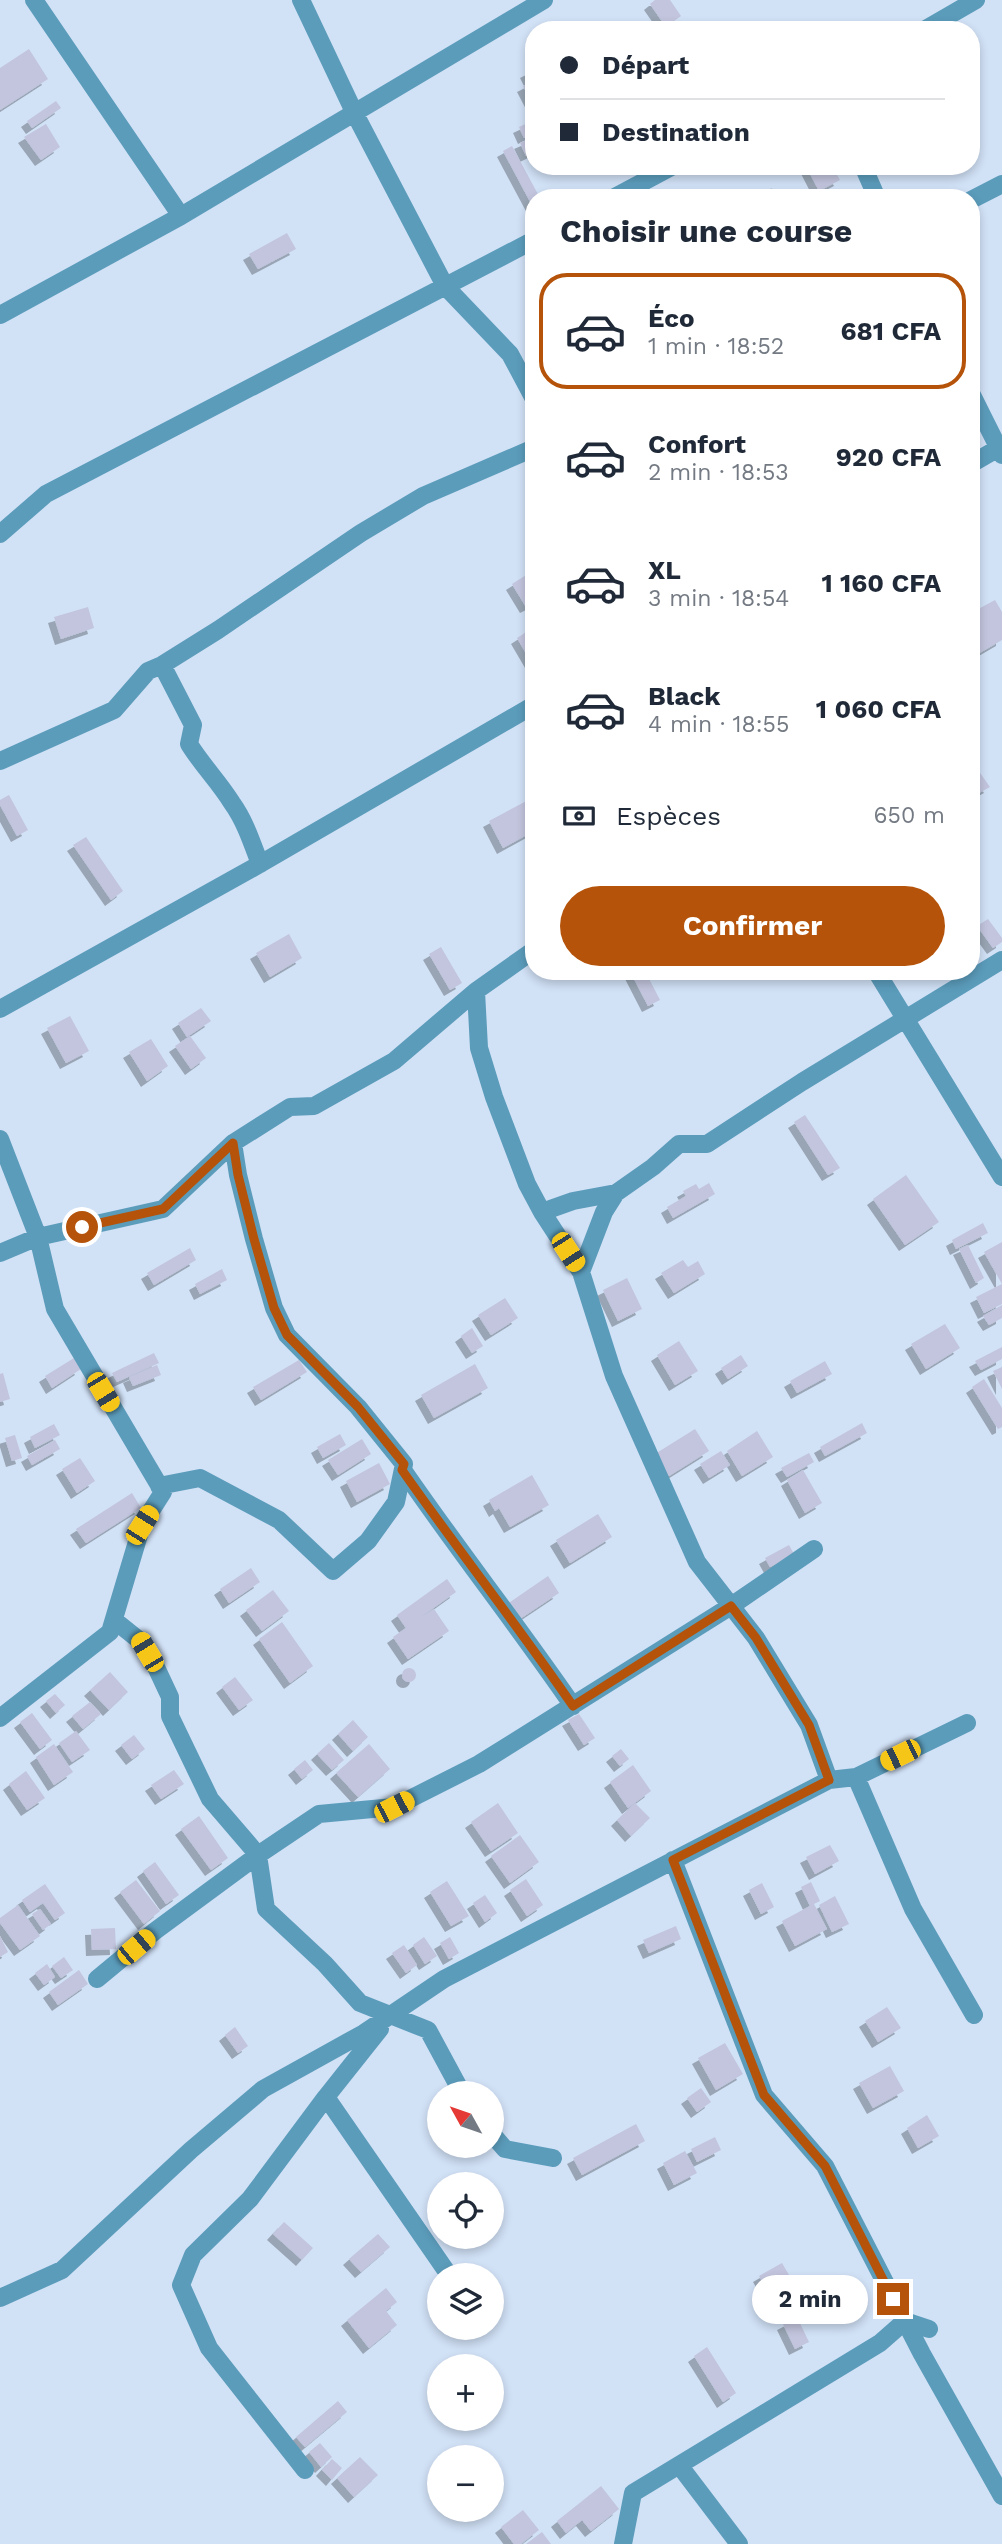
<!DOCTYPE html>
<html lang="fr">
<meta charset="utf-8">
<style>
:root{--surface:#fff;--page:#f6f6f7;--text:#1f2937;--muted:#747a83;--line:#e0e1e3;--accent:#b45309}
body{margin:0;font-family:"Work Sans",sans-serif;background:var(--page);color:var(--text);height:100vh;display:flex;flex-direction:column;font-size:26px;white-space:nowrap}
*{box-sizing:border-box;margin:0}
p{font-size:23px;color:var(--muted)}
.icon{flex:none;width:38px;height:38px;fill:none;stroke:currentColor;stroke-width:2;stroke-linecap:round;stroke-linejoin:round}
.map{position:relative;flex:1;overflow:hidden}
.details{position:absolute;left:525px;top:189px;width:455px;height:791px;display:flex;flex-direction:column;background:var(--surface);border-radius:28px;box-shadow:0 4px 10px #0003}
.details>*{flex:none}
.top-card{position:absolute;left:525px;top:21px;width:455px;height:154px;border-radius:28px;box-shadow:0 4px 10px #0003;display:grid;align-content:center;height:154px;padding:0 35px;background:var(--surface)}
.needle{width:46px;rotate:310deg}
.tools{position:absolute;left:427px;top:2081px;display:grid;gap:14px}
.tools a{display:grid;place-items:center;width:77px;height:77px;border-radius:50%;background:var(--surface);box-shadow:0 4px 10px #0003;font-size:35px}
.end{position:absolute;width:32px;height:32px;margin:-16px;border:9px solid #b45309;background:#fff;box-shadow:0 0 0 4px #fff}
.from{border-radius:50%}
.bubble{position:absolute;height:49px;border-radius:24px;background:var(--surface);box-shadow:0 4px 10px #0003;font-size:23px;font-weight:700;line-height:49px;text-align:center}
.car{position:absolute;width:21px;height:42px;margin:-21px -10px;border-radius:9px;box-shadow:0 0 5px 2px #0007;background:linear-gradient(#f5c518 24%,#345 0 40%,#f5c518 0 76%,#345 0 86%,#f5c518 0)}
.top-card b{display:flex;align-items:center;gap:24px;height:66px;font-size:26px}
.top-card b+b{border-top:2px solid var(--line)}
.top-card i{width:18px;height:18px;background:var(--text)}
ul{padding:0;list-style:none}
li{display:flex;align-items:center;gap:21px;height:116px;margin:0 14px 10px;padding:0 21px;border:4px solid transparent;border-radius:28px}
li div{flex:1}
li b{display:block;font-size:26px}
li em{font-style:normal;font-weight:700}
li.selected{border-color:var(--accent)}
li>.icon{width:63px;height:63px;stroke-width:1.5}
h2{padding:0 35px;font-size:32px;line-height:84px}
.pay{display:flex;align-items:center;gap:18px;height:77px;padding:0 35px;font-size:26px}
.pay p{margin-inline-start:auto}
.action{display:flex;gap:14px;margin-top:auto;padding:14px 35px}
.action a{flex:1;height:80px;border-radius:42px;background:var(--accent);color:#fff;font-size:28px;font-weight:700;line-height:80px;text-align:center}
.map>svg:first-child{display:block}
.building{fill:#c2c5dd;filter:url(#shadow)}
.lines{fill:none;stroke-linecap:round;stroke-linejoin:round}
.minor{stroke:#5b9cbb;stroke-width:18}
.route{stroke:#b45309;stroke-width:9}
</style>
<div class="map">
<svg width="1002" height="2544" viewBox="0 0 1002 2544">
<defs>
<filter id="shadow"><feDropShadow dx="-6" dy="6" stdDeviation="0" flood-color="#0004"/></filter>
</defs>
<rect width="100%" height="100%" fill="#d1e1f6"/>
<!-- building -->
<path class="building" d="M655 0H670L681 16 666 27 650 4Z
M29 49 48 79 0 110V68Z
M534 68V107L523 86 531 82 526 72Z
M56 101 61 108 32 128 27 121Z
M534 120V133L524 138 519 127Z
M46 124 60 147 41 160 24 137Z
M534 137V152L526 156 520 143Z
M512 146 540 198H534V209L503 151Z
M806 166H832L840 180 819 191Z
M772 188 776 198H757L756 195Z
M287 233 296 249 258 269 249 254Z
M534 570V603L526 607 512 584Z
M995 600 1002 612V640L971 658V613Z
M88 607 94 628 61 639 54 617Z
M534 627V667L517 638Z
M971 760 990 787 979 793 971 781Z
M9 795 28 830 17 836 0 805V800Z
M534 797V831L503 848 489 821Z
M86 837 123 891 111 900 73 845Z
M988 919 1002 938V942L993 948 977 926Z
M289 934 302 958 270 977 256 953Z
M441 947 462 983 450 990 429 954Z
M630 971H645L660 1000 648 1006Z
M201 1008 211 1021 187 1037 178 1023Z
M70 1016 89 1051 66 1063 47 1028Z
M190 1036 206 1058 191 1069 175 1046Z
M151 1039 168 1066 147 1081 129 1052Z
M805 1115 840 1168 828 1175 794 1122Z
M906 1175 939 1222 905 1245 873 1199Z
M709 1183 715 1194 673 1218 667 1207 686 1196 683 1191 696 1184 699 1189Z
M983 1223 988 1233 956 1249 952 1240Z
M1002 1242V1284L984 1252Z
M968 1245 984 1278 976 1283 959 1249Z
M190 1248 196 1260 154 1285 147 1273Z
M683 1260 688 1267 698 1261 705 1274 674 1293 661 1273Z
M222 1269 227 1280 200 1294 195 1284Z
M627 1278 642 1309 618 1321 603 1290Z
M1002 1284V1304L984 1313 976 1297Z
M505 1298 518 1318 491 1335 478 1315Z
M1002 1305V1318L989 1325 983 1316Z
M945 1324 960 1348 926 1369 911 1344Z
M472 1328 483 1346 472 1353 461 1336Z
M679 1341 698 1371 675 1385 657 1355Z
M1002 1347V1359L981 1370 975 1361Z
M154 1353 159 1363 117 1382 112 1373Z
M741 1355 748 1366 728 1379 721 1368Z
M74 1358 81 1369 52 1388 45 1376Z
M299 1360 307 1372 261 1400 253 1387Z
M825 1361 832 1374 797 1393 790 1381Z
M475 1364 488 1388 434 1418 421 1395Z
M157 1365 161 1375 133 1386 129 1377Z
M1002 1367V1389L993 1371Z
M3 1373 10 1399 0 1402V1374Z
M984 1379 1002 1408V1427L998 1429 972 1387Z
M862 1423 867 1433 825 1456 820 1447Z
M54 1424 60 1435 35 1448 30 1437Z
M695 1429 709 1451 669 1476 655 1454Z
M757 1431 773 1457 742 1476 727 1451Z
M340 1434 346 1445 323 1458 317 1447Z
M15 1435 22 1458 12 1461 5 1438Z
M362 1439 371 1454 338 1475 328 1460Z
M55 1440 60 1449 32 1465 27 1456Z
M721 1451 730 1465 709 1478 700 1464Z
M809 1453 814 1462 787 1477 781 1468Z
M80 1458 95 1481 77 1493 62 1469Z
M379 1463 390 1484 357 1502 346 1481Z
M803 1470 822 1503 805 1513 787 1480Z
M532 1475 549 1505 510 1527 499 1508 495 1511 489 1500Z
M132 1493 141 1508 86 1543 76 1529Z
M598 1514 612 1537 570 1563 556 1540Z
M789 1545 794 1554 770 1567 765 1558Z
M251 1568 260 1582 229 1603 220 1589Z
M548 1576 559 1593 517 1621 506 1605Z
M447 1579 456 1592 421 1617 434 1609 449 1631 408 1659 393 1637 406 1628 397 1615Z
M273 1590 289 1611 262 1631 246 1610Z
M282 1622 313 1666 290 1683 259 1639Z
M402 1675a7 7 0 1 1 14 0a7 7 0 1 1-14 0Z
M110 1672 128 1692 109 1710 90 1690Z
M235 1677 253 1700 239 1710 222 1687Z
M55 1694 65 1705 56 1713 46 1701Z
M90 1702 101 1714 83 1729 72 1716Z
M32 1713 52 1740 40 1749 20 1722Z
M579 1714 595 1738 584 1745 568 1720Z
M353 1720 368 1737 353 1751 338 1734Z
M76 1731 90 1750 72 1762 59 1743Z
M134 1735 145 1749 132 1759 121 1745Z
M329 1743 344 1760 332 1770 317 1754Z
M54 1744 73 1772 54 1785 36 1757Z
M369 1744 390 1769 358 1797 336 1773Z
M621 1749 629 1759 620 1766 612 1756Z
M305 1760 313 1770 302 1779 294 1769Z
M633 1765 651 1791 628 1808 610 1782Z
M174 1770 184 1784 161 1799 151 1785Z
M26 1771 45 1798 27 1810 9 1784Z
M498 1803 518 1833 491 1851 471 1822Z
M635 1803 650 1818 631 1836 617 1820Z
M199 1816 228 1858 211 1870 181 1829Z
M520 1835 539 1862 510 1883 491 1856Z
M830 1845 839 1861 815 1874 806 1857Z
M155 1862 179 1895 166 1904 143 1871Z
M526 1879 543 1905 527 1916 510 1890Z
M136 1880 160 1911 144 1924 120 1892Z
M447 1881 469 1916 451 1926 430 1892Z
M811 1882 820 1901 814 1904 827 1929 795 1946 782 1921 810 1906 801 1887Z
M762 1883 774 1907 761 1914 749 1890Z
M45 1884 65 1913 55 1920 43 1903 30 1912 22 1900Z
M485 1895 497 1913 485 1922 473 1903Z
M835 1896 849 1924 832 1932 819 1905Z
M18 1905 40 1936 20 1950 0 1923V1918Z
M40 1909 51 1924 43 1930 32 1914Z
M676 1926 681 1939 649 1953 643 1940Z
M115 1928 116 1949 92 1950 91 1929Z
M0 1936 8 1952 0 1957Z
M424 1937 437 1956 425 1964 413 1945Z
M450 1937 459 1953 449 1959 440 1943Z
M404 1945 417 1965 406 1973 392 1953Z
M64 1957 73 1970 61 1978 52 1966Z
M47 1964 55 1977 44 1985 35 1973Z
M79 1970 88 1984 58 2005 49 1992Z
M887 2007 901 2028 878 2042 865 2021Z
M235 2027 248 2046 238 2053 225 2035Z
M725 2043 743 2074 716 2090 698 2058Z
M890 2066 904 2091 873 2108 859 2083Z
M701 2088 711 2102 697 2112 687 2098Z
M927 2115 939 2136 918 2148 907 2128Z
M636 2124 645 2141 582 2175 573 2158Z
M715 2137 721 2150 697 2162 691 2149Z
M685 2151 697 2173 674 2185 663 2163Z
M284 2222 313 2248 302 2260 273 2234Z
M378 2234 390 2247 361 2272 349 2259Z
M782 2263 802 2297 779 2310 759 2276Z
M386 2288 397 2302 386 2311 397 2325 369 2348 347 2320Z
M797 2317 809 2342 795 2349 783 2324Z
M707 2347 736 2393 723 2402 694 2356Z
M338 2401 347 2412 305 2447 296 2437Z
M320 2443 332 2457 321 2467 309 2452Z
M360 2457 378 2475 354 2497 337 2478Z
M332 2459 342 2468 332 2480 322 2470Z
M601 2486 619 2509 591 2531 582 2520 566 2533 557 2521Z
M523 2510 539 2530 521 2544H514L501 2527Z
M542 2532 551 2544H526Z"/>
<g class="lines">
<!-- minor -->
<path class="minor" d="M34 0 181 216
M301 0 355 114 445 286 510 354 534 399
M924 30 976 0
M863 166 877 198
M613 198 673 166
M971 200 1002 184
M0 315 181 216 544 0
M971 393 1002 455
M971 464 1002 446
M0 534 46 494 534 240
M162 665 193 725 189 744C202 765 219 782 232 803 245 821 252 843 260 864
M0 761 114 710 148 671 162 665 218 630 361 533 423 496 534 448
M876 971 1002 1177
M476 991 479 1048 494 1097 527 1184 542 1212 581 1272 614 1376 697 1562 756 1638 809 1725 829 1780
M0 1009 260 864 534 705
M0 1139 38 1237 55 1309 163 1492 142 1525 110 1632 0 1718
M542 1212 573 1201 616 1193 653 1167 679 1144H707L802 1082 1002 960
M0 1253 38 1237 163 1209 233 1143 290 1107 314 1106 394 1061 476 991 534 950
M581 1272 604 1212 616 1193
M403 1470C458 1550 518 1626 573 1706
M159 1486 200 1478 279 1520 333 1571 368 1541 396 1502 404 1464 358 1407 287 1335 274 1308 254 1239 238 1175 233 1143
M856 1777 913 1909 974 2015
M673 1860 764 2095 825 2166 922 2354 1002 2496
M97 1979 155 1931 258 1855 210 1799 170 1716V1697L155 1665 139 1640 114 1620
M380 2029 326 2097 449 2275
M462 2093 428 2030 360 2003 325 1964 266 1909 258 1855 319 1814 394 1807 479 1764 731 1606 814 1549
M492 2134 505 2149 553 2158
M0 2298 62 2270 191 2150 263 2089 364 2033 444 1979 829 1780 856 1777 967 1723
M679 2465 739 2544
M305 2470 209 2348 181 2285 193 2255 250 2199 326 2097
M623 2544 633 2493 880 2343 905 2321 929 2329"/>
</g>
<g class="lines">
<!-- route -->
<path class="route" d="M82 1227 163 1209 233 1143 238 1175 254 1239 274 1308 287 1335 358 1407 404 1464 402 1470C458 1550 518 1626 573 1706L731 1606 756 1638 809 1725 829 1780 673 1860 764 2095 825 2166 893 2299"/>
</g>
</svg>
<div class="tools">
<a><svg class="needle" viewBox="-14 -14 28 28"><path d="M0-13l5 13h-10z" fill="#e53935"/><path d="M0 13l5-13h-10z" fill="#747a83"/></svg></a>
<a><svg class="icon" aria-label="locate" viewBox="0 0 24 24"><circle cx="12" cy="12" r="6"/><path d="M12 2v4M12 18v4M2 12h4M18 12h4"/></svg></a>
<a><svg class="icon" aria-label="layers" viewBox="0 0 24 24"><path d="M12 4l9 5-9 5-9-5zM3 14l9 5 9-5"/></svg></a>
<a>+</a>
<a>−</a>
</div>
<i class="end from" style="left:82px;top:1227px"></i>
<i class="end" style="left:893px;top:2299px"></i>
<div class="bubble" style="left:752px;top:2275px;width:116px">2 min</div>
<i class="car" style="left:568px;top:1252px;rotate:147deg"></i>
<i class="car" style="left:103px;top:1392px;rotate:149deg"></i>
<i class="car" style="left:142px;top:1525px;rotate:32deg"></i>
<i class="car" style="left:147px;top:1652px;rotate:329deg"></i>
<i class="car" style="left:900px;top:1755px;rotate:244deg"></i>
<i class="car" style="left:394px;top:1807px;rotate:63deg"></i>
<i class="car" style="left:136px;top:1947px;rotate:50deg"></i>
<div class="top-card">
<b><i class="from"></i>Départ</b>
<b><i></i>Destination</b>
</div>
<section class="details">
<h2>Choisir une course</h2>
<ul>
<li class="selected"><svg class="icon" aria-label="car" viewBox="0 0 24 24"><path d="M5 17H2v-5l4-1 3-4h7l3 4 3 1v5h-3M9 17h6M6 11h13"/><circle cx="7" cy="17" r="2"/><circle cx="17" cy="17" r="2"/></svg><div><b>Éco</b><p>1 min · 18:52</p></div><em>681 CFA</em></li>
<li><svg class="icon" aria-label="car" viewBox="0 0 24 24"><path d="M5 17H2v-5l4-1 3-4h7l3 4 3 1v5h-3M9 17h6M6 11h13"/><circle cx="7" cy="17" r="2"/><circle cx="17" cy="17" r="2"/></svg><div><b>Confort</b><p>2 min · 18:53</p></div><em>920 CFA</em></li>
<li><svg class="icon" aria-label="car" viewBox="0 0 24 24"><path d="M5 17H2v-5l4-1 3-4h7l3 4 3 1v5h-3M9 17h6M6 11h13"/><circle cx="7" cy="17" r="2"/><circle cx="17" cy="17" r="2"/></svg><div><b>XL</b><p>3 min · 18:54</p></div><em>1 160 CFA</em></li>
<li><svg class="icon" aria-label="car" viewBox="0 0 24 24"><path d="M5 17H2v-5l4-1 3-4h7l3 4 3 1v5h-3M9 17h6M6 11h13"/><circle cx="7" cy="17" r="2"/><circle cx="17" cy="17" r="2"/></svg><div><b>Black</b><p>4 min · 18:55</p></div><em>1 060 CFA</em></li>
</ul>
<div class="pay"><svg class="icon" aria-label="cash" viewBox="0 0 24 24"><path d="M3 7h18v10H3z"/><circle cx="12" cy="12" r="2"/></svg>Espèces<p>650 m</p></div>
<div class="action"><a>Confirmer</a></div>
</section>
</div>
